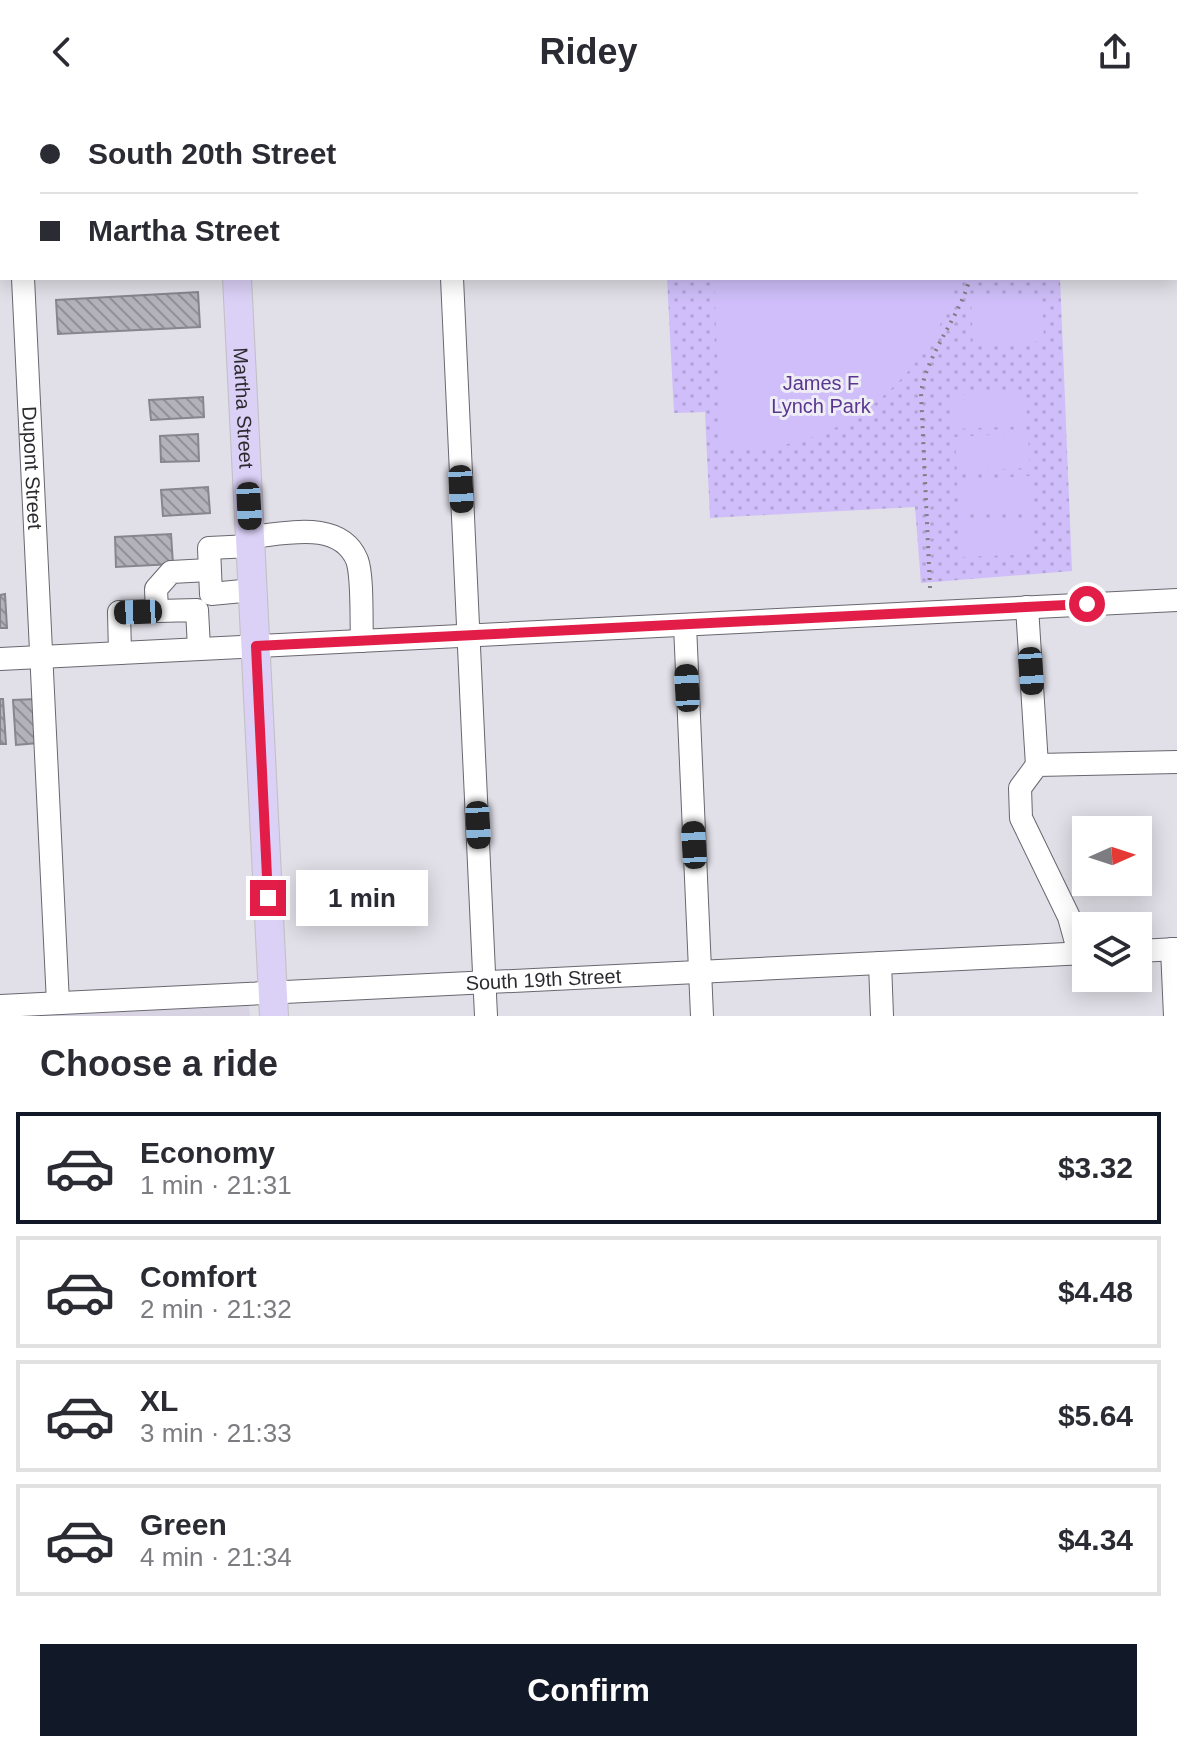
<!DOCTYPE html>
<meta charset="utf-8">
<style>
:root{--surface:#fff;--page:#f2f2f3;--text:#2b2b33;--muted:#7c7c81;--line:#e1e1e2;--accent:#111827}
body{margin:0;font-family:Arial,sans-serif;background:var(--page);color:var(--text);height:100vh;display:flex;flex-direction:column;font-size:30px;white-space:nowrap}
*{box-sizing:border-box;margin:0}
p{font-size:26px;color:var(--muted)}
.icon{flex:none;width:44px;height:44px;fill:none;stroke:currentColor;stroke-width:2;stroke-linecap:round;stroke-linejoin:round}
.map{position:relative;height:912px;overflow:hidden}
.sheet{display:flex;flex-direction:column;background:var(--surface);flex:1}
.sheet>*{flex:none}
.top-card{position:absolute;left:0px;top:0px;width:1178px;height:176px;box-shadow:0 4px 20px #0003;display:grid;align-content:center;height:176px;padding:0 40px;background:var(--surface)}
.needle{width:52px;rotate:87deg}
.controls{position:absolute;left:1072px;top:712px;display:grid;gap:16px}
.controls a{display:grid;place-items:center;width:80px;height:80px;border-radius:0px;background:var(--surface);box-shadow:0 4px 20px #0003;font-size:40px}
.end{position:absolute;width:36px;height:36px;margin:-18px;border:10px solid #e11d48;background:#fff;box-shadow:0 0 0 4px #fff}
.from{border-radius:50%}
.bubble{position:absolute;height:56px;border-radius:0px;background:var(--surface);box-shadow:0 4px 20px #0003;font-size:26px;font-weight:800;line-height:56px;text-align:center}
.car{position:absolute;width:24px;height:48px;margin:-24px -12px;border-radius:10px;box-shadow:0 0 6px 2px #0007;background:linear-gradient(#222 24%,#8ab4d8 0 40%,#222 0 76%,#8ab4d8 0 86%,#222 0)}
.top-card b{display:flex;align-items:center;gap:28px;height:76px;font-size:30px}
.top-card b+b{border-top:2px solid var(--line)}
.top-card i{width:20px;height:20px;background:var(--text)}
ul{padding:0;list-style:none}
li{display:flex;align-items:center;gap:24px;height:112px;margin:0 16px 12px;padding:0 24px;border:4px solid var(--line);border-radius:0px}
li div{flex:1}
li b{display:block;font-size:30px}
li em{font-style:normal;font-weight:800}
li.current{border-color:var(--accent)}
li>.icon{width:72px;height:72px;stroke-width:1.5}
h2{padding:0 40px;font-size:36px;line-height:96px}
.primary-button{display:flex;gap:16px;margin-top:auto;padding:16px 40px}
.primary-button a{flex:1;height:92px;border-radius:0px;background:var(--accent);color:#fff;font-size:32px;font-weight:800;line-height:92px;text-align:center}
header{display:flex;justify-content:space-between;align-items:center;height:104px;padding:0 40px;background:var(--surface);font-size:36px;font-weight:800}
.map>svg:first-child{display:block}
.built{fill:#d7d3e3}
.park{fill:url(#park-dots)}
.pitch{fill:#cfbef9}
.building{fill:url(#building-back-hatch);stroke:#87858d;stroke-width:2}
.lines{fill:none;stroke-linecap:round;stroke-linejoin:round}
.minor-casing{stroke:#69676f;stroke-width:24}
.major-casing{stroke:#c0bfc1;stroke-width:30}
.path{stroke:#807e84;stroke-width:4;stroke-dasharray:2 6;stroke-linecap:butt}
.minor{stroke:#fff;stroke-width:22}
.major{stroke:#dbd0f6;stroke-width:28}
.route{stroke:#e11d48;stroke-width:10}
.labels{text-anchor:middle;stroke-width:6;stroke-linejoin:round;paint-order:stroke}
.park-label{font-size:20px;fill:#593790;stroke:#eeecf5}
.street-label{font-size:20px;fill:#2c2b2f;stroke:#eeecf5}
</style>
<header><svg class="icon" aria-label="back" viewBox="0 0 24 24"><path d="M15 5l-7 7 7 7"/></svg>Ridey<svg class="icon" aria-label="share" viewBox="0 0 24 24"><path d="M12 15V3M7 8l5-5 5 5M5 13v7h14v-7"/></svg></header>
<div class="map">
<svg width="1177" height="912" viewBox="0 0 1177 912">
<defs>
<pattern id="park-dots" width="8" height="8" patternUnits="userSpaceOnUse" patternTransform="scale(2)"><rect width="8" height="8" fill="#cfbef9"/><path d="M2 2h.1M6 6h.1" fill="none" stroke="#b2a3d6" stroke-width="1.8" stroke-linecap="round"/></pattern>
<pattern id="building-back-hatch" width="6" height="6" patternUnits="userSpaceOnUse" patternTransform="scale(2)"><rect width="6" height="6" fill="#b3b1b9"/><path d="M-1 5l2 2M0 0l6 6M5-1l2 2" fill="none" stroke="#929097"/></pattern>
</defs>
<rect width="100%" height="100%" fill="#e1dfe7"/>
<!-- built -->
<path class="built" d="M249 902 250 912H40Z"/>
<!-- park -->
<path class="park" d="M246 0H1177V10L1176 2H246Z
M667 174H1060L1072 467 921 479 915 403 710 414 705 308 674 309Z"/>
<!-- pitch -->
<path class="pitch" d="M714 174H957C953 188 949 202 943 215 918 268 868 314 813 333 783 344 752 345 721 346Z
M1042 191 1044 237 973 240 971 194Z
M1026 287 1027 322 954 325 952 291Z
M1028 329 1030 364 957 367 955 333Z
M1031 372 1033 407 959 410 957 376Z
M1033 415 1034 450 961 453 960 418Z"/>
<!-- building -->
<path class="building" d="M198 188 200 223 58 230 56 196Z
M203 293 204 313 151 316 149 296Z
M198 330 199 357 161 358 160 332Z
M208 383 210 409 163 412 161 386Z
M171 430 173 460 116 463 115 433Z
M5 490 7 524H0V491Z
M0 595H3L6 640H0Z
M36 595 38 639 16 641 13 596Z"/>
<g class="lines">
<defs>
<g id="minor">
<path d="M0 75H2"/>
<path id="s1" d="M23 174 58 899"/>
<path d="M452 174 486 912"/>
<path d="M250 433C285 430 340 415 357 456 363 472 361 518 362 537"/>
<path d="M251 442 209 444 211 490 253 486"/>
<path d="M1027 503 1037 661"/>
<path d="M157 507 156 485 171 468 209 466"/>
<path d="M685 521 702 912"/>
<path d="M120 549 119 508 197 506 199 544"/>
<path d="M0 555 1177 496"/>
<path d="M1172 845 1175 912"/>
<path d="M1138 847 1177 845"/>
<path d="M1079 849 1069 813 1021 714 1020 684 1037 661 1177 658"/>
<path d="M880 859 882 912"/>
<path id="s2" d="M0 902 1086 849"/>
</g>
<g id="major">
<path d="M228 0V2"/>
<path id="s3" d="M237 174 274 912"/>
</g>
</defs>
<!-- minor casing -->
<use href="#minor" class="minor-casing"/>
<!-- major casing -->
<use href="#major" class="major-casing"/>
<!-- path -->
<path class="path" d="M534 0 535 2
M924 0 927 2
M876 2V0
M930 484 921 289C927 248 959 215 970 174"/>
<!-- minor -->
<use href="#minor" class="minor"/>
<!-- major -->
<use href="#major" class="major"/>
</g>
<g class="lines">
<!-- route -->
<path class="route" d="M268 794 256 542 1087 500"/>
</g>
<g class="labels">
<!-- park labels -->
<g class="park-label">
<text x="821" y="286">James F<tspan x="821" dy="23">Lynch Park</tspan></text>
</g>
<!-- street labels -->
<g class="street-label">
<text dy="7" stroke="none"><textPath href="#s3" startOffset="130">Martha Street</textPath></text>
<text dy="7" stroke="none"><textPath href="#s1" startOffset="190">Dupont Street</textPath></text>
<text dy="7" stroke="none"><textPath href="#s2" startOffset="544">South 19th Street</textPath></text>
</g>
</g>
</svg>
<div class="controls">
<a><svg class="needle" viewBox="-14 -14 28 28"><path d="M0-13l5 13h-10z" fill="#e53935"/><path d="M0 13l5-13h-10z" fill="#7c7c81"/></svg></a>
<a><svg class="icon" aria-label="layers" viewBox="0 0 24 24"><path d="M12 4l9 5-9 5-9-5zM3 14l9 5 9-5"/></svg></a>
</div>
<i class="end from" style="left:1087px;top:500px"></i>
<i class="end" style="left:268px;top:794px"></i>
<div class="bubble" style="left:296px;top:766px;width:132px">1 min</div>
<i class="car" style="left:461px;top:385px;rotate:177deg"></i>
<i class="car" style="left:249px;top:402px;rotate:177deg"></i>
<i class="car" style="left:138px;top:508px;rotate:268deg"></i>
<i class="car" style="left:1031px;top:567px;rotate:176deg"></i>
<i class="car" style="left:687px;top:584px;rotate:357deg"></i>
<i class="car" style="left:478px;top:721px;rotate:177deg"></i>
<i class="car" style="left:694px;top:741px;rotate:357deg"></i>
<div class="top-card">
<b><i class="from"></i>South 20th Street</b>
<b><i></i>Martha Street</b>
</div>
</div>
<section class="sheet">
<h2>Choose a ride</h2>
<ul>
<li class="current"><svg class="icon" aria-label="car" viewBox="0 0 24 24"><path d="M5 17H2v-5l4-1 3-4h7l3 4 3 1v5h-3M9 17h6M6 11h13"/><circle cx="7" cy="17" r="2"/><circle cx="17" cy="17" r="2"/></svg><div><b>Economy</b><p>1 min · 21:31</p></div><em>$3.32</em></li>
<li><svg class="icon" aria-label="car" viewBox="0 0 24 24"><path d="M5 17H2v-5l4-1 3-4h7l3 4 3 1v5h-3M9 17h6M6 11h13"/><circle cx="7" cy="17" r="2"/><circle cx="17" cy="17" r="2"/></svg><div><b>Comfort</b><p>2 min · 21:32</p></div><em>$4.48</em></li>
<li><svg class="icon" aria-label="car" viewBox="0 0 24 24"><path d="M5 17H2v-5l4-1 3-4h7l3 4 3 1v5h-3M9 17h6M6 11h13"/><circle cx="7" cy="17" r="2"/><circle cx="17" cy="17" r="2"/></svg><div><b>XL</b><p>3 min · 21:33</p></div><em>$5.64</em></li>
<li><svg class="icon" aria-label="car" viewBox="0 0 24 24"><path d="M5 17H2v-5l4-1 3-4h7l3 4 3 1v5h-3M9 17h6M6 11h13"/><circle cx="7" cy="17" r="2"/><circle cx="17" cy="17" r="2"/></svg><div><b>Green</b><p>4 min · 21:34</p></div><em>$4.34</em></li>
</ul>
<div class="primary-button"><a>Confirm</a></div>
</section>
